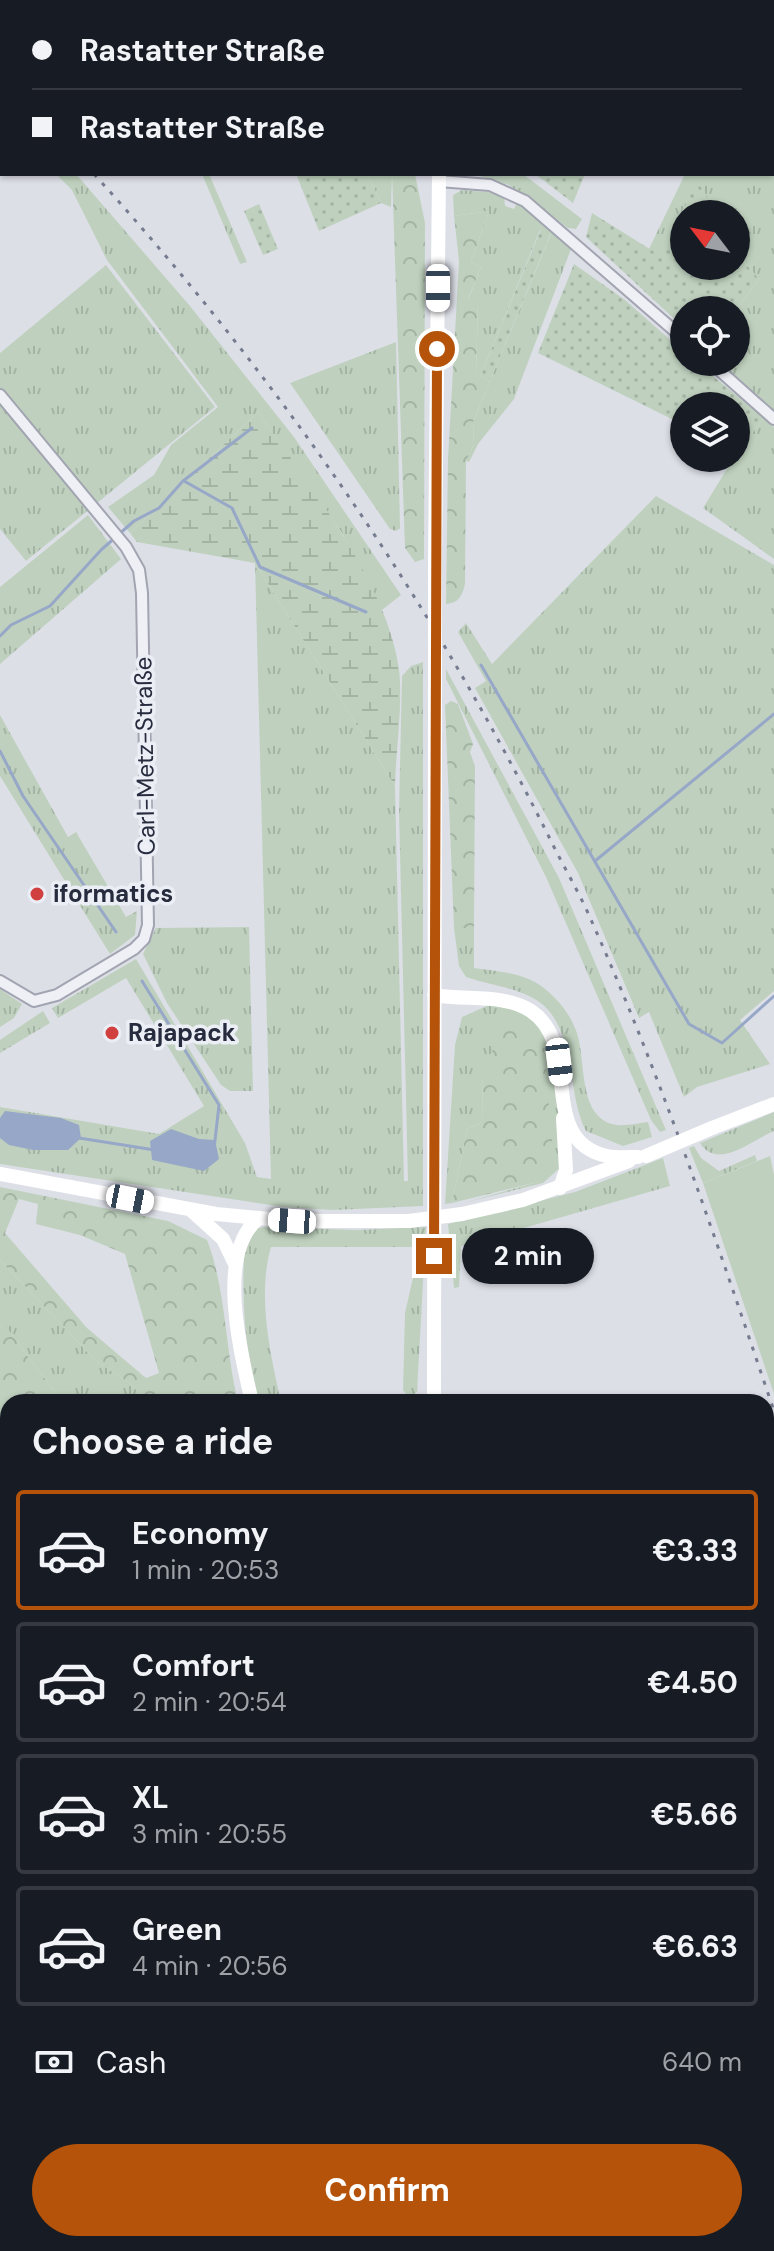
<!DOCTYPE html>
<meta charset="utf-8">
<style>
:root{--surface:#171b24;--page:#20242c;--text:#f1f3f6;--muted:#9ea1a6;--line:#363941;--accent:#b45309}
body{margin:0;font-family:"DM Sans",sans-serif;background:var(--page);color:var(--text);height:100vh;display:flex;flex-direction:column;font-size:30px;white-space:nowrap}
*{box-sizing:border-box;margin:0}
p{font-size:26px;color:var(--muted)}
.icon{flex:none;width:44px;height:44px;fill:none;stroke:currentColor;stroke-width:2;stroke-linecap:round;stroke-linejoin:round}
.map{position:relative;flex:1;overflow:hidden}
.side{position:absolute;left:0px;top:1394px;width:774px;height:858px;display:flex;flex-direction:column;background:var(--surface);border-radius:24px 24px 0 0;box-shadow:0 2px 6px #0004}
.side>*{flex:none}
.hud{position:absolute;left:0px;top:0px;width:774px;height:176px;box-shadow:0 2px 6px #0004;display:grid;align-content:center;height:176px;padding:0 32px;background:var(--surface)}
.needle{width:52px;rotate:302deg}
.fabs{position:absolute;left:670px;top:200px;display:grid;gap:16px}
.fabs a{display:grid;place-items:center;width:80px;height:80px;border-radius:50%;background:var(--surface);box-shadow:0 2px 6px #0004;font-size:40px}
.end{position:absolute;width:36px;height:36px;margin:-18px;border:10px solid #b45309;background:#fff;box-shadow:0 0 0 4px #fff}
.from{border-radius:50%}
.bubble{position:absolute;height:56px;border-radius:28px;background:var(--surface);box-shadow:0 2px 6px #0004;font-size:26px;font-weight:700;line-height:56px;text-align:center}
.car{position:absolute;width:24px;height:48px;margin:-24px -12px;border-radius:10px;box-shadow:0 0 6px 2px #0007;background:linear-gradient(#fff 24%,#345 0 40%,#fff 0 76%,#345 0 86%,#fff 0)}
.hud b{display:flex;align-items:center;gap:28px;height:76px;font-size:30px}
.hud b+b{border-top:2px solid var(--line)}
.hud i{width:20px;height:20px;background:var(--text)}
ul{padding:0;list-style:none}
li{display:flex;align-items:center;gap:24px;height:120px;margin:0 16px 12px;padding:0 16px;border:4px solid var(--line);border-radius:8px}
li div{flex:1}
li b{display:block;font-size:30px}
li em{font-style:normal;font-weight:700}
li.active{border-color:var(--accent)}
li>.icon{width:72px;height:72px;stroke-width:1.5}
h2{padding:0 32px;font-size:36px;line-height:96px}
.pay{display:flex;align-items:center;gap:20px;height:88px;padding:0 32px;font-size:30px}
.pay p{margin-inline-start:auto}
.action{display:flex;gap:16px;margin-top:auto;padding:16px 32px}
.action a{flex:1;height:92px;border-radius:48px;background:var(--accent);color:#fff;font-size:32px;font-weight:700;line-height:92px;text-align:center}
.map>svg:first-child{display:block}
.grass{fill:url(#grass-tufts)}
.forest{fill:url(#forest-crowns);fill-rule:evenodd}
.wetland{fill:url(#wetland-marsh)}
.garden{fill:url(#garden-dots)}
.pitch{fill:#bfd1be}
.water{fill:#97a7c8}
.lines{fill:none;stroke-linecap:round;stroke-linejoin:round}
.stream{stroke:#97a7c8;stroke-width:3}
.street-casing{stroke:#a2a5b1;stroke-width:14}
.street{stroke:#eff0f5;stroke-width:10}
.secondary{stroke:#fff;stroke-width:14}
.rail{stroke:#767c90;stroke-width:3;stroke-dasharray:4 8;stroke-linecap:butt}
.secondary-bridge{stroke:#fff;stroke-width:14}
.route{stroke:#b45309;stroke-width:10}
.poi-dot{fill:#cf403f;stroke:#eceef5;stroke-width:3}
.labels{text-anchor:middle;stroke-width:7;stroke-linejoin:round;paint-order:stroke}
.street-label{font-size:24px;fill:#262b3d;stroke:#eceef5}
.poi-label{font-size:24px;font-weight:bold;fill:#262b3d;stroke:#eceef5;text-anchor:start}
</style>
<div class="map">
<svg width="774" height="2251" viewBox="0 0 774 2251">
<defs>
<pattern id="grass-tufts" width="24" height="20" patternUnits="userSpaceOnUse" patternTransform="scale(2)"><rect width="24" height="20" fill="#bfd1be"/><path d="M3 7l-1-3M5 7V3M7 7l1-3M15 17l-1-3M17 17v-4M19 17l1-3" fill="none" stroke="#a4b4a4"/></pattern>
<pattern id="forest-crowns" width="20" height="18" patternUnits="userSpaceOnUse" patternTransform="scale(2)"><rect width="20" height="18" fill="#bfd1be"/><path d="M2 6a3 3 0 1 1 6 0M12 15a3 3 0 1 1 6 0" fill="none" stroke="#a4b4a4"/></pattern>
<pattern id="wetland-marsh" width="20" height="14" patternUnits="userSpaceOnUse" patternTransform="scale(2)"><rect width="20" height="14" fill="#bfd1be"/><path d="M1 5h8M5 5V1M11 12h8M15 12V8" fill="none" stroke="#a4b4a4"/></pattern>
<pattern id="garden-dots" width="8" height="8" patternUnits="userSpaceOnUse" patternTransform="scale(2)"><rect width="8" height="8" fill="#bfd1be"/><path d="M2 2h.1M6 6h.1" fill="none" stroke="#a4b4a4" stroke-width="1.8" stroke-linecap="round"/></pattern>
</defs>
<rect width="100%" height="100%" fill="#dddfe7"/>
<!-- grass -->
<path class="grass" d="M772 96 774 97V412L720 362H736V310L759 279 736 253V214H719L696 181 661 257 649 249 685 174H772Z
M56 174H76L190 306 294 437 401 595 382 610 342 533 258 412 130 533 108 507 154 475 171 445 218 407 107 260 72 190Z
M202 174H209L247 262 240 264Z
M367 174H392L391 207 381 203Z
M474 174H523L582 219 576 229 568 228 509 185Z
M462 190 499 193 504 196 505 206 514 209 517 203 523 206 571 249 514 399 478 444 469 462 466 461 474 444 473 422 551 234 540 230 480 377 476 376 478 304 468 300 481 267 471 262 489 211 454 216 453 195Z
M106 265 215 407 26 561 0 529V353Z
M396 342 400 528 396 531 390 529 290 383Z
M764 418 774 427V559L703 508 736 454Z
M656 496 774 565V991L740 1020 770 1064 697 1087 684 1097 649 1012 639 1018 578 873 475 688 486 681 458 632 466 623 492 664Z
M88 515 121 559 0 664V587Z
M255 563 395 786 404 1181H408L399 812 402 676 411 666 423 662V1206L333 1210 284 1207 0 1164V1107L159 1134 204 1106 126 978 58 1018 52 1008 136 959 245 1143 257 1177 271 1179Z
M446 669 559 878 666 1130 660 1132 651 1120 546 877 446 679Z
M0 715 68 837 76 832 126 917 137 911 135 935 110 954 0 776Z
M249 927 253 1091H230L221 1085 167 1003 143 954 156 928Z
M454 928H474V968C494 971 517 972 535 982 552 992 568 1010 575 1028 588 1056 575 1119 617 1125 626 1126 639 1123 648 1122L652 1137 623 1146 586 1131C565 1091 578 1020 531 997 510 986 488 985 466 977L459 966Z
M0 989 22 1004 14 1018 0 1027Z
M489 1005C506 1005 528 1011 539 1026 560 1056 558 1130 561 1167L543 1183 463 1203 541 1181 483 1073 482 1122 467 1129 452 1203 445 1204 455 1045 462 1017Z
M43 1011 50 1023 0 1053V1040Z
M774 1112V1131C752 1140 717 1171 700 1143Z
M694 1146 701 1158 719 1171 755 1155 757 1161 703 1183 689 1148Z
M663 1158 670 1186 461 1246 459 1287 454 1288 448 1224 575 1192Z
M264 1227 357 1230 426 1227 417 1392 409 1398 403 1390 405 1313 415 1269V1247H271C257 1296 270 1353 281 1402H258C244 1347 241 1294 245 1238L253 1229Z
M0 1260 96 1361 128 1382 149 1402H62L9 1331 0 1326Z
M8 1544V1661L0 1645V1550Z
M766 1701 774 1703V1878L766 1881Z"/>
<!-- forest -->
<path class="forest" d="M392 174H415L425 223 424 559 415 562 405 548Z
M489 211 471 262 481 267 468 299 478 303 476 375 490 381 473 422 474 444 466 461 465 584C462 596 459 603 446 604L448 459 459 261 454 216Z
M451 701 458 704 473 744 470 752 475 766 474 928H454L445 705Z
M506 1018 528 1029 545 1055 554 1164 542 1181 452 1203 467 1129 482 1122 483 1073Z
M0 1187 168 1221 207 1240C226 1288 225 1350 238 1402H149L128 1382 96 1361 0 1260ZM19 1199 38 1204 36 1224 80 1235 125 1254 159 1373 146 1378 87 1328 5 1233Z
M0 1326 9 1331 62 1402H8V1478L0 1466Z"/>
<!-- wetland -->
<path class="wetland" d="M258 412C307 483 387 582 399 669 403 706 396 748 395 786L255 563 137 542 130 533Z
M0 1466 8 1478V1541L0 1533Z"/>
<!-- garden -->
<path class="garden" d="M296 174H367L381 203 319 231Z
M535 174H585L573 203Z
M696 180 719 214H684V266H736V253L759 279 736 310H684V328L586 237 592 213 661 256Z
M259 204 278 249 263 255 244 211Z
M541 229 551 233 490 381 480 377Z
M574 264 625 300 684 352V362H696L764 418 736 454V406H684V425L538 353Z
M8 2011V2125L0 2126V2016Z"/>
<!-- pitch -->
<path class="pitch" d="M770 1156 774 1175V1394L703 1183Z"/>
<!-- water -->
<path class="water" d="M5 1111 61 1118 79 1125 81 1138 68 1150H33L9 1145 0 1138V1118Z
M171 1129 199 1139 215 1140 219 1159 204 1171 152 1160 150 1141Z"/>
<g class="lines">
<!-- stream -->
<path class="stream" d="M184 481 232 508 260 567 366 612
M0 636 11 625 50 606 101 550 134 521 159 508 183 481 252 428
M481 665 689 1024 722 1043 774 996
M0 751 23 796 116 932
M595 861 774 714
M142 981 219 1105 214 1149
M79 1138 155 1150
M0 1480 8 1491
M766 1695 774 1698
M735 2244 740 2251"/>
<defs>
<path id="street" d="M439 181 490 185 525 201 684 339
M710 362 774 419
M0 395 126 547 139 570 142 593 148 925 144 939 134 949 57 995 34 1001 0 981
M0 1712 8 1725
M0 1818 8 1813
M0 1946 8 1941
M766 1994 774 1989
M766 2161 774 2169
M0 2188 8 2185
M215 2244 219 2251
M523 2244 528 2251
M623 2244 629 2251"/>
</defs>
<!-- street casing -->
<use href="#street" class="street-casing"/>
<!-- street -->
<use href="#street" class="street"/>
<!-- secondary -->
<path class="secondary" d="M438 0V2
M435 563 439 174
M434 995C466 1001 503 993 531 1011 583 1045 536 1141 607 1156 617 1158 628 1157 638 1157
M712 1128 774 1104
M0 1174 216 1214 292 1221H409
M560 1188 566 1170 563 1118
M191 1210 223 1239 235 1264
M462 1214 523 1200 629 1161
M252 1402C241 1354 215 1252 259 1218
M434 1402 435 695
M437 2251V2244"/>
<!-- rail -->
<path class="rail" d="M0 83 2 85
M94 174C277 376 432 601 553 845 566 871 581 896 592 922 663 1081 718 1246 774 1411
M766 1405 774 1428"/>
<!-- secondary-bridge -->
<path class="secondary-bridge" d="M435 695V563
M646 1156 712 1128
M409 1221 462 1214"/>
</g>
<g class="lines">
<!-- route -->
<path class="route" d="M434 1256 437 349"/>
</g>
<!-- markers -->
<g class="poi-dot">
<circle cx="37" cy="894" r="8"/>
<circle cx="112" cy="1033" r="8"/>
</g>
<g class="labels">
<!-- street labels -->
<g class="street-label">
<text transform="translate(145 756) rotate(-91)" y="8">Carl-Metz-Straße</text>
</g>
<!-- poi labels -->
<g class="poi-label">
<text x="53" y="902">iformatics</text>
<text x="128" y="1041">Rajapack</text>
</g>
</g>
</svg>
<div class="fabs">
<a><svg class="needle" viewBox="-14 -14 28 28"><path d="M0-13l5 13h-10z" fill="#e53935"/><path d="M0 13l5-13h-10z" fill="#9ea1a6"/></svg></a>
<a><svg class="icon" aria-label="locate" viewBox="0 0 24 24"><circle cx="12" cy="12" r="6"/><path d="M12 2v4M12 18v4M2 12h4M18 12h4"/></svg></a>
<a><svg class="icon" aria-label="layers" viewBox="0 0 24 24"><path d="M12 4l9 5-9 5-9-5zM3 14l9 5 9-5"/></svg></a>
</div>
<i class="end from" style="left:437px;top:349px"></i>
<i class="end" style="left:434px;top:1256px"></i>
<div class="bubble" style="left:462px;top:1228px;width:132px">2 min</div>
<i class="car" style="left:438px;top:288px;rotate:180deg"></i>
<i class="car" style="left:559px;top:1062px;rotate:173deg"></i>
<i class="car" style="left:130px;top:1199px;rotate:101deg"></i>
<i class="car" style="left:292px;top:1221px;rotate:274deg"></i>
<div class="hud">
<b><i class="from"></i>Rastatter Straße</b>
<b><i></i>Rastatter Straße</b>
</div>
<section class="side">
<h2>Choose a ride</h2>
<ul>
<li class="active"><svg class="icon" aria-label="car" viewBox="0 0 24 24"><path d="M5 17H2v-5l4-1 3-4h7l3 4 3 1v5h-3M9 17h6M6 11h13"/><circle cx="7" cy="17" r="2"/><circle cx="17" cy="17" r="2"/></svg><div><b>Economy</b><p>1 min · 20:53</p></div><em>€3.33</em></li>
<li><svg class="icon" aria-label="car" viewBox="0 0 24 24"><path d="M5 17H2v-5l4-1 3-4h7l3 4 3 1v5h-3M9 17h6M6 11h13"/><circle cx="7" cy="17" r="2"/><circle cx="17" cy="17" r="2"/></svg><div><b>Comfort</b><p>2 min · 20:54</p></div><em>€4.50</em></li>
<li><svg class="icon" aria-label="car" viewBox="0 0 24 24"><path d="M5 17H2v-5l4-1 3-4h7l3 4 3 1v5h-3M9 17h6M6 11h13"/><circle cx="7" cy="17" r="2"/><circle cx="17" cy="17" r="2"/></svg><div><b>XL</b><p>3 min · 20:55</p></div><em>€5.66</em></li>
<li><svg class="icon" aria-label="car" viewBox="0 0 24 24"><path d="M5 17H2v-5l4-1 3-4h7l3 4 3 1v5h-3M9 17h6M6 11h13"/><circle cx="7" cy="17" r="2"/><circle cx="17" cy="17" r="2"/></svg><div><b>Green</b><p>4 min · 20:56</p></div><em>€6.63</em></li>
</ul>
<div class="pay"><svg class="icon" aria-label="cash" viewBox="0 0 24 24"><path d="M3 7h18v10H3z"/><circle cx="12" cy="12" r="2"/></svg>Cash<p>640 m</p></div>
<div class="action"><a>Confirm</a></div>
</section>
</div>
